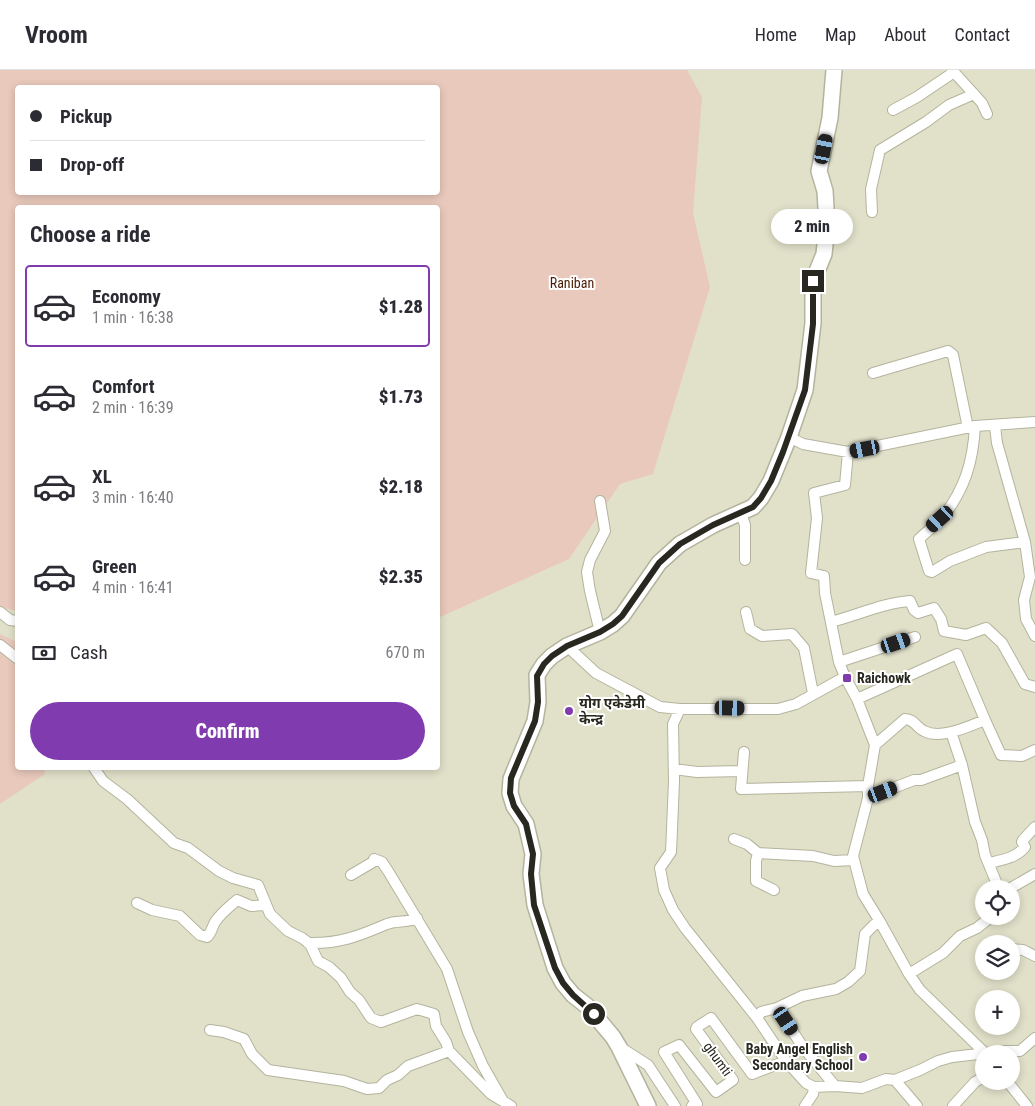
<!DOCTYPE html>
<meta charset="utf-8">
<style>
:root{--surface:#fff;--page:#f7f7f7;--text:#2b2b33;--muted:#7c7c81;--line:#e1e1e2;--accent:#803caf}
body{margin:0;font-family:"Roboto Condensed","Noto Sans Devanagari",sans-serif;background:var(--page);color:var(--text);height:100vh;display:flex;flex-direction:column;font-size:19px;white-space:nowrap}
*{box-sizing:border-box;margin:0}
p{font-size:16px;color:var(--muted)}
.icon{flex:none;width:28px;height:28px;fill:none;stroke:currentColor;stroke-width:2;stroke-linecap:round;stroke-linejoin:round}
.map{position:relative;flex:1;overflow:hidden}
.drawer{position:absolute;left:15px;top:135px;width:425px;height:565px;display:flex;flex-direction:column;background:var(--surface);border-radius:5px;box-shadow:0 2px 8px #0003}
.drawer>*{flex:none}
.hud{position:absolute;left:15px;top:15px;width:425px;height:110px;border-radius:5px;box-shadow:0 2px 8px #0003;display:grid;align-content:center;height:110px;padding:0 15px;background:var(--surface)}
.controls{position:absolute;left:975px;top:810px;display:grid;gap:10px}
.controls a{display:grid;place-items:center;width:45px;height:45px;border-radius:50%;background:var(--surface);box-shadow:0 2px 8px #0003;font-size:25px}
.end{position:absolute;width:22px;height:22px;margin:-11px;border:6px solid #282820;background:#fff;box-shadow:0 0 0 2px #fff}
.from{border-radius:50%}
.bubble{position:absolute;height:35px;border-radius:18px;background:var(--surface);box-shadow:0 2px 8px #0003;font-size:16px;font-weight:800;line-height:35px;text-align:center}
.car{position:absolute;width:15px;height:30px;margin:-15px -8px;border-radius:6px;box-shadow:0 0 4px 1px #0007;background:linear-gradient(#222 24%,#8ab4d8 0 40%,#222 0 76%,#8ab4d8 0 86%,#222 0)}
.hud b{display:flex;align-items:center;gap:18px;height:48px;font-size:19px}
.hud b+b{border-top:1px solid var(--line)}
.hud i{width:12px;height:12px;background:var(--text)}
ul{padding:0;list-style:none}
li{display:flex;align-items:center;gap:15px;height:82px;margin:0 10px 8px;padding:0 5px;border:2px solid transparent;border-radius:5px}
li div{flex:1}
li b{display:block;font-size:19px}
li em{font-style:normal;font-weight:800}
li.active{border-color:var(--accent)}
li>.icon{width:45px;height:45px;stroke-width:1.5}
h2{padding:0 15px;font-size:22px;line-height:60px}
.pay{display:flex;align-items:center;gap:12px;height:55px;padding:0 15px;font-size:19px}
.pay p{margin-inline-start:auto}
.primary-button{display:flex;gap:10px;margin-top:auto;padding:10px 15px}
.primary-button a{flex:1;height:58px;border-radius:30px;background:var(--accent);color:#fff;font-size:20px;font-weight:800;line-height:58px;text-align:center}
header{display:flex;align-items:center;gap:30px;box-sizing:border-box;height:70px;padding:0 25px;background:var(--surface);border-bottom:1px solid var(--line)}
header strong{font-size:24px}
nav{display:flex;gap:28px;margin-inline-start:auto;font-size:18px}
.map>svg:first-child{display:block}
.green{fill:#e9c9bc;fill-rule:evenodd}
.lines{fill:none;stroke-linecap:round;stroke-linejoin:round}
.street-casing{stroke:#b4b49e;stroke-width:12}
.secondary-casing{stroke:#b4b49e;stroke-width:18}
.street{stroke:#fff;stroke-width:10}
.secondary{stroke:#fff;stroke-width:15}
.route{stroke:#282820;stroke-width:6}
.poi-dot{fill:#803caf;stroke:#fff;stroke-width:2}
.labels{text-anchor:middle;stroke-width:4;stroke-linejoin:round;paint-order:stroke}
.park-label{font-size:14px;fill:#4d1d05;stroke:#fff}
.poi-label{font-size:14px;font-weight:bold;fill:#282820;stroke:#fff;text-anchor:start}
.street-label{font-size:14px;fill:#282820;stroke:#fff}
</style>
<header>
<strong>Vroom</strong>
<nav><a>Home</a><a>Map</a><a>About</a><a>Contact</a></nav>
</header>
<div class="map">
<svg width="1035" height="1036" viewBox="0 0 1035 1036">
<rect width="100%" height="100%" fill="#e1e1ca"/>
<!-- green -->
<path class="green" d="M0 0H687L702 27 693 143 710 217 653 404 620 414 569 489 438 548V138H18L17 541 0 537ZM18 18H438V122H18Z
M0 564 17 572 18 698H44L45 704 0 734Z"/>
<g class="lines">
<defs>
<path id="street" d="M952 0 982 33 987 44
M893 40 917 27 954 2
M872 142 871 119 880 80 926 52 949 35 974 24
M873 303 948 281 953 285 968 358
M975 356C973 392 965 419 942 448 935 456 926 462 919 469L929 501 932 502 950 491 986 477 1025 472
M995 356 997 373 1025 472 1030 507 1024 530 1026 549 1035 566
M789 367 803 374 848 382 975 356 1035 352
M600 431 605 461 590 490 587 502 590 521 600 562
M741 444 745 455V490
M0 542 10 550 18 551
M746 542 750 559 762 566 792 564 804 578 813 623
M831 552C858 545 883 533 910 531L914 540 918 543 934 538 941 549 944 561 966 565 986 558 1002 573 1025 614 1035 617
M0 575 18 589
M567 576 596 603 660 637 680 639H778L796 634 845 607 857 629 875 675 905 649C914 649 917 658 924 661 941 670 969 656 985 650L1001 685 1022 686 1035 680
M839 592 915 567
M845 607 839 592 825 523 824 506 811 503 817 448 814 423 845 415 848 382
M857 629 957 584 985 650
M680 639 673 654 674 712 671 782 660 798 664 820 673 840 685 858 757 948 786 991 806 1013 814 1017 835 1016 862 1018 886 1009 895 1010 920 1000 938 991 952 987 1005 981H1020L1035 968
M951 662 962 695 975 752 982 770 985 785 999 819
M744 682 741 719 868 716V728L853 786 863 824 879 850 909 904 920 920 986 984
M94 698 103 711 127 729 174 773 188 778 219 801 233 808 258 815 270 844 288 861 302 868 310 874 318 891 329 897 341 908 350 922 359 930 371 948 381 952 417 939 434 944 436 956 446 972 449 981 491 1024 511 1036
M674 699 697 702 742 701
M868 716 875 675
M868 728 914 710H921L962 695
M734 769 747 774 758 783 813 786 834 791 854 790
M758 783 756 791V811L774 820
M989 793C1002 790 1016 788 1025 777L1022 772 1023 770 1035 757
M351 805 373 792 374 789 382 792 388 801 447 899 468 962 483 996 503 1031
M1009 819 1035 804
M137 833 152 840 180 846 200 865 207 867C212 862 212 857 215 852 221 843 229 837 237 830L251 836 265 835
M308 873C339 874 359 866 387 854 397 850 408 853 417 848
M1011 879 1023 880 1035 886
M909 904 943 883 960 866 977 858 992 846
M777 938 803 977 835 1016
M757 948 761 942 777 938 802 926 836 919 848 912 860 901 865 864 879 850
M210 960 224 962 244 969 252 984 268 1000 344 1011 367 1019 379 1018 387 1010 398 1005 408 996 449 981
M620 977 648 995 675 1036
M895 1010 917 1036
M1007 1011 1027 1036
M692 1036 697 1034 664 982 679 975 716 1022 733 1010 696 959 697 957 711 948 752 1004 786 991
M805 1036 813 1024 814 1017
M953 1036 975 1012 984 1007"/>
<path id="secondary" d="M648 1036 619 977 613 967 587 936 573 925 563 913 555 898 535 835 531 804 533 784 526 754 514 736 510 723 511 709 535 651 538 632 537 605 544 594 552 586 567 576 600 562 613 554 622 546 659 493 680 474 713 455 753 437 761 428 771 411 789 367 805 320 813 253V211L824 184 827 155 825 121 819 101 830 48 834 0"/>
</defs>
<!-- street casing -->
<use href="#street" class="street-casing"/>
<!-- secondary casing -->
<use href="#secondary" class="secondary-casing"/>
<!-- street -->
<use href="#street" class="street"/>
<!-- secondary -->
<use href="#secondary" class="secondary"/>
</g>
<g class="lines">
<!-- route -->
<path class="route" d="M594 944 573 925 563 913 555 898 534 835 531 804 533 784 528 763 526 754 514 736 510 723 511 708 535 651 538 632 537 606 544 594 552 586 567 576 600 562 613 554 622 546 659 493 680 474 713 455 753 437 761 428 771 411 783 382 805 320 813 254V211"/>
</g>
<!-- markers -->
<g class="poi-dot">
<rect x="842" y="603" width="10" height="10" rx="2.5"/>
<circle cx="569" cy="641" r="5"/>
<circle cx="863" cy="987" r="5"/>
</g>
<g class="labels">
<!-- park labels -->
<g class="park-label">
<text x="572" y="218">Raniban</text>
</g>
<!-- poi labels -->
<g class="poi-label">
<text x="857" y="613">Raichowk</text>
<text x="579" y="638">योग एकेडेमी<tspan x="579" dy="16">केन्द्र</tspan></text>
<text x="853" y="984" text-anchor="end">Baby Angel English<tspan x="853" dy="16">Secondary School</tspan></text>
</g>
<!-- street labels -->
<g class="street-label">
<text transform="translate(718 989) rotate(54)" y="5">ghumti</text>
</g>
</g>
</svg>
<div class="controls">
<a><svg class="icon" aria-label="locate" viewBox="0 0 24 24"><circle cx="12" cy="12" r="6"/><path d="M12 2v4M12 18v4M2 12h4M18 12h4"/></svg></a>
<a><svg class="icon" aria-label="layers" viewBox="0 0 24 24"><path d="M12 4l9 5-9 5-9-5zM3 14l9 5 9-5"/></svg></a>
<a>+</a>
<a>−</a>
</div>
<i class="end from" style="left:594px;top:944px"></i>
<i class="end" style="left:813px;top:211px"></i>
<div class="bubble" style="left:771px;top:139px;width:82px">2 min</div>
<i class="car" style="left:824px;top:79px;rotate:11deg"></i>
<i class="car" style="left:865px;top:379px;rotate:259deg"></i>
<i class="car" style="left:940px;top:449px;rotate:228deg"></i>
<i class="car" style="left:896px;top:573px;rotate:71deg"></i>
<i class="car" style="left:730px;top:638px;rotate:91deg"></i>
<i class="car" style="left:883px;top:722px;rotate:69deg"></i>
<i class="car" style="left:786px;top:951px;rotate:146deg"></i>
<div class="hud">
<b><i class="from"></i>Pickup</b>
<b><i></i>Drop-off</b>
</div>
<section class="drawer">
<h2>Choose a ride</h2>
<ul>
<li class="active"><svg class="icon" aria-label="car" viewBox="0 0 24 24"><path d="M5 17H2v-5l4-1 3-4h7l3 4 3 1v5h-3M9 17h6M6 11h13"/><circle cx="7" cy="17" r="2"/><circle cx="17" cy="17" r="2"/></svg><div><b>Economy</b><p>1 min · 16:38</p></div><em>$1.28</em></li>
<li><svg class="icon" aria-label="car" viewBox="0 0 24 24"><path d="M5 17H2v-5l4-1 3-4h7l3 4 3 1v5h-3M9 17h6M6 11h13"/><circle cx="7" cy="17" r="2"/><circle cx="17" cy="17" r="2"/></svg><div><b>Comfort</b><p>2 min · 16:39</p></div><em>$1.73</em></li>
<li><svg class="icon" aria-label="car" viewBox="0 0 24 24"><path d="M5 17H2v-5l4-1 3-4h7l3 4 3 1v5h-3M9 17h6M6 11h13"/><circle cx="7" cy="17" r="2"/><circle cx="17" cy="17" r="2"/></svg><div><b>XL</b><p>3 min · 16:40</p></div><em>$2.18</em></li>
<li><svg class="icon" aria-label="car" viewBox="0 0 24 24"><path d="M5 17H2v-5l4-1 3-4h7l3 4 3 1v5h-3M9 17h6M6 11h13"/><circle cx="7" cy="17" r="2"/><circle cx="17" cy="17" r="2"/></svg><div><b>Green</b><p>4 min · 16:41</p></div><em>$2.35</em></li>
</ul>
<div class="pay"><svg class="icon" aria-label="cash" viewBox="0 0 24 24"><path d="M3 7h18v10H3z"/><circle cx="12" cy="12" r="2"/></svg>Cash<p>670 m</p></div>
<div class="primary-button"><a>Confirm</a></div>
</section>
</div>
